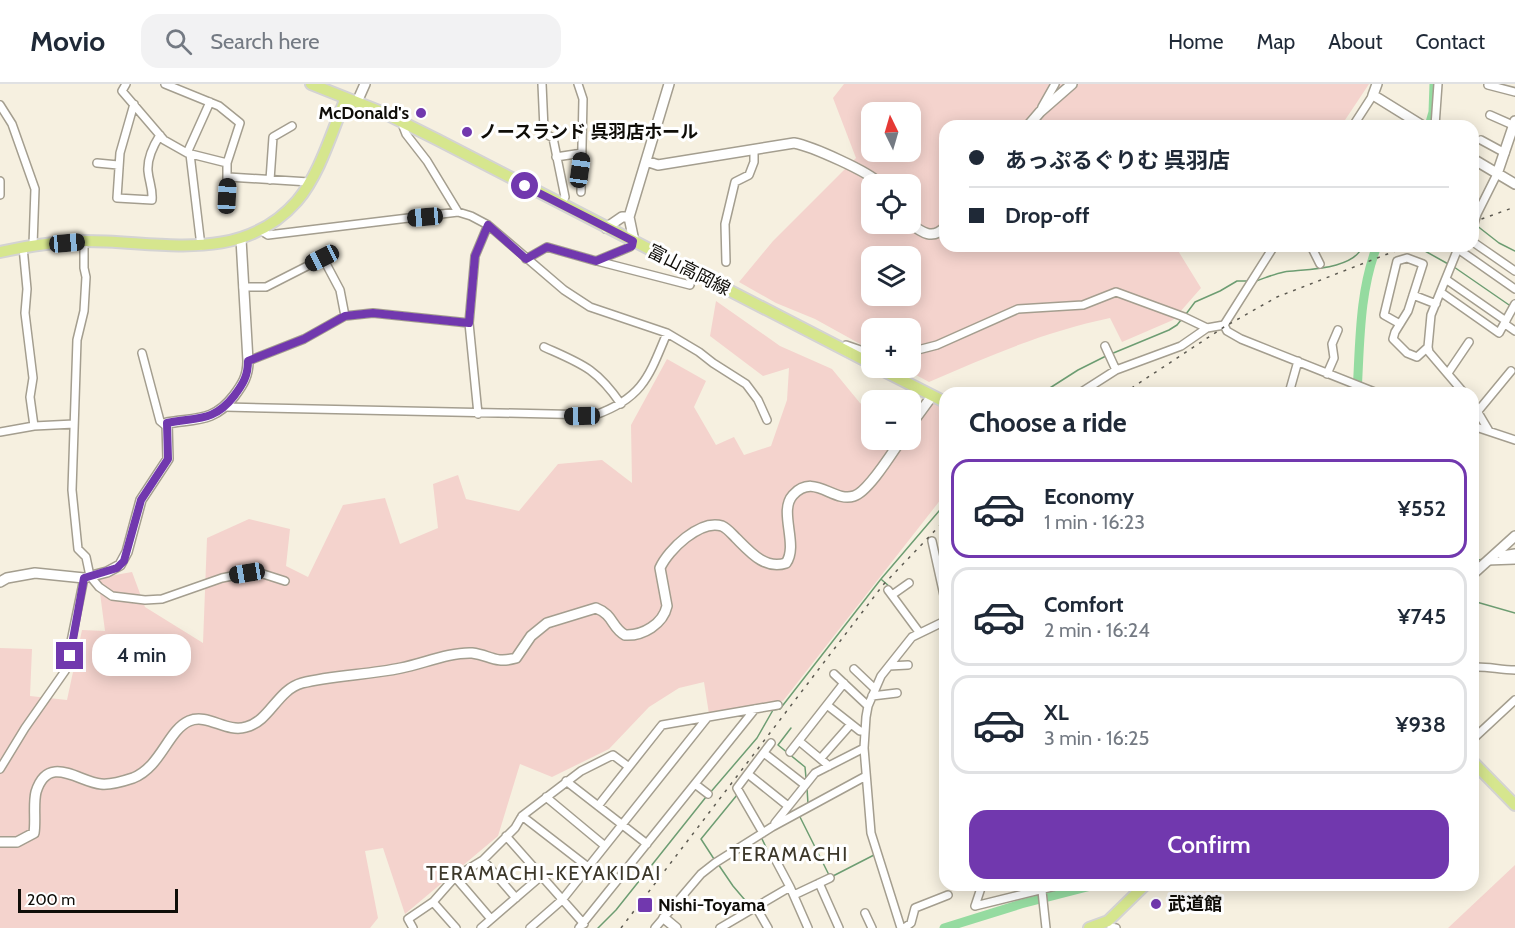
<!DOCTYPE html>
<meta charset="utf-8">
<style>
:root{--surface:#fff;--page:#f2f2f3;--text:#1f2937;--muted:#747a83;--line:#e0e1e3;--accent:#7138ae}
body{margin:0;font-family:Cabin,"Noto Sans JP",sans-serif;background:var(--page);color:var(--text);height:100vh;display:flex;flex-direction:column;font-size:22px;white-space:nowrap}
*{box-sizing:border-box;margin:0}
p{font-size:20px;color:var(--muted)}
.icon{flex:none;width:33px;height:33px;fill:none;stroke:currentColor;stroke-width:2;stroke-linecap:round;stroke-linejoin:round}
.map{position:relative;flex:1;overflow:hidden}
.drawer{position:absolute;left:939px;top:303px;width:540px;height:504px;display:flex;flex-direction:column;background:var(--surface);border-radius:18px;box-shadow:0 3px 15px #0003}
.drawer>*{flex:none}
.top-card{position:absolute;left:939px;top:36px;width:540px;height:132px;border-radius:18px;box-shadow:0 3px 15px #0003;display:grid;align-content:center;height:132px;padding:0 30px;background:var(--surface)}
.needle{width:39px;rotate:355deg}
.tools{position:absolute;left:861px;top:18px;display:grid;gap:12px}
.tools a{display:grid;place-items:center;width:60px;height:60px;border-radius:12px;background:var(--surface);box-shadow:0 3px 15px #0003;font-size:30px}
.scale{position:absolute;left:18px;bottom:15px;width:160px;box-sizing:border-box;padding-left:6px;border:3px solid #0f0d08;border-top:0;font-size:16px;line-height:21px;white-space:nowrap;color:#0f0d08;-webkit-text-stroke:4px #fff;paint-order:stroke}
.end{position:absolute;width:27px;height:27px;margin:-14px;border:8px solid #7138ae;background:#fff;box-shadow:0 0 0 3px #fff}
.from{border-radius:50%}
.bubble{position:absolute;height:42px;border-radius:18px;background:var(--surface);box-shadow:0 3px 15px #0003;font-size:20px;font-weight:600;line-height:42px;text-align:center}
.car{position:absolute;width:18px;height:36px;margin:-18px -9px;border-radius:8px;box-shadow:0 0 4px 2px #0007;background:linear-gradient(#222 24%,#8ab4d8 0 40%,#222 0 76%,#8ab4d8 0 86%,#222 0)}
.top-card b{display:flex;align-items:center;gap:21px;height:57px;font-size:22px}
.top-card b+b{border-top:2px solid var(--line)}
.top-card i{width:15px;height:15px;background:var(--text)}
ul{padding:0;list-style:none}
li{display:flex;align-items:center;gap:18px;height:99px;margin:0 12px 9px;padding:0 18px;border:3px solid var(--line);border-radius:18px}
li div{flex:1}
li b{display:block;font-size:22px}
li em{font-style:normal;font-weight:600}
li.active{border-color:var(--accent)}
li>.icon{width:54px;height:54px;stroke-width:1.5}
h2{padding:0 30px;font-size:27px;line-height:72px}
.primary-button{display:flex;gap:12px;margin-top:auto;padding:12px 30px}
.primary-button a{flex:1;height:69px;border-radius:18px;background:var(--accent);color:#fff;font-size:24px;font-weight:600;line-height:69px;text-align:center}
header{display:flex;align-items:center;gap:36px;box-sizing:border-box;height:84px;padding:0 30px;background:var(--surface);border-bottom:2px solid var(--line)}
header strong{font-size:28px}
nav{display:flex;gap:33px;margin-inline-start:auto;font-size:21px}
.search{width:420px;height:54px;background:var(--page);display:flex;align-items:center;gap:15px;box-sizing:border-box;padding:0 21px;border-radius:18px;color:var(--muted);font-size:22px}
.map>svg:first-child{display:block}
.green{fill:#f4d3cd;fill-rule:evenodd}
.lines{fill:none;stroke-linecap:round;stroke-linejoin:round}
.stream{stroke:#6d9d72;stroke-width:1.5}
.river{stroke:#95dba0;stroke-width:9}
.street-casing{stroke:#a49e8f;stroke-width:10}
.secondary-casing{stroke:#a49e8f;stroke-width:12}
.primary-casing{stroke:#d4d3d3;stroke-width:14}
.street{stroke:#fff;stroke-width:7}
.secondary{stroke:#fff;stroke-width:9}
.primary{stroke:#d6e68e;stroke-width:10}
.rail{stroke:#5e5b52;stroke-width:1.5;stroke-dasharray:3 6;stroke-linecap:butt}
.route{stroke:#7138ae;stroke-width:8}
.poi-dot{fill:#7138ae;stroke:#fff;stroke-width:2}
.labels{text-anchor:middle;stroke-width:6;stroke-linejoin:round;paint-order:stroke}
.poi-label{font-size:18px;font-weight:bold;fill:#0f0d08;stroke:#fff;text-anchor:start}
.street-label{font-size:18px;fill:#0f0d08;stroke:#fff}
.neighbourhood-label{font-size:20px;letter-spacing:1.5px;fill:#3c372a;stroke:#fff}
</style>
<header>
<strong>Movio</strong>
<div class="search"><svg class="icon" aria-label="search" viewBox="0 0 24 24"><circle cx="10" cy="10" r="6"/><path d="M15 15l6 6"/></svg>Search here</div>
<nav><a>Home</a><a>Map</a><a>About</a><a>Contact</a></nav>
</header>
<div class="map">
<svg width="1515" height="844" viewBox="0 0 1515 844">
<rect width="100%" height="100%" fill="#f6f0e0"/>
<!-- green -->
<path class="green" d="M844 0H1369L1341 42H945V162H1181L1177 165 1201 204 1173 236 1122 258 1110 234C1047 247 988 272 929 298L903 284H910V244H872L871 266 815 235 776 219 739 198 773 157 856 74 833 14ZM872 28H910V68H872ZM872 100H910V140H872ZM872 172H910V212H872Z
M716 217 780 262 832 285 860 319 871 327 872 356H894L869 397 846 413C869 410 888 373 901 356H910L911 342 932 312 945 318V410L783 617 709 630 704 598 679 604 649 623 609 665 552 693 520 680 498 752 405 830 383 764 365 767 378 834 370 844H0V564L32 565 30 612 67 616 82 546 105 547 98 494 132 488 145 523 203 559 207 454 249 435 290 445 286 482 308 493 343 421 385 414 400 460 438 444 433 400 458 391 466 415 519 427 558 380 602 376 632 399 631 341 667 275 706 297 694 323 716 361 734 353 744 371 771 362 787 316 789 284 763 292 710 252Z
M1515 781V844H1448Z"/>
<g class="lines">
<!-- stream -->
<path class="stream" d="M1476 141 1499 159 1515 167
M1416 162 1450 181
M1454 183 1512 223
M1256 197C1265 194 1274 190 1284 188 1306 185 1353 186 1363 162
M1186 230 1195 218 1220 207 1237 197H1248
M1111 270 1169 246 1177 241 1181 236
M1042 309 1078 286 1106 272
M1473 477 1484 475
M882 496 890 503
M1473 517 1515 529
M791 644 778 661 805 683 806 694
M807 704 808 720
M709 710 757 654 773 626 780 625 881 495 945 420
M800 733 829 791
M761 753 781 794
M714 775 701 755 737 711
M718 780 733 802 750 822
M833 792 874 771
M598 844 616 826 706 713"/>
<!-- river -->
<path class="river" d="M1429 42 1433 28 1434 0
M1357 309C1360 260 1359 208 1377 162
M944 844 1021 820 1095 801"/>
<defs>
<path id="street" d="M126 0 122 7 164 56 187 69 227 79
M165 0 219 22 240 39 227 79V112
M542 0 544 45 546 50 553 54 565 113 561 120
M578 0 583 15 581 108
M1488 1 1515 8
M134 20 120 69 117 114 152 116C153 105 149 98 148 87 147 74 153 62 160 51
M0 21 12 40 35 105 33 161
M1042 23 1055 0
M1490 31 1515 42
M401 37 406 50 427 77 458 128
M1353 42 1373 11
M1435 42 1438 0
M1481 56 1505 69
M187 69 210 18
M190 70 201 162
M556 73 582 69
M97 79 118 81
M228 93 309 98
M270 96 273 53 292 42
M0 97V111
M1473 143 1477 130 1497 90
M260 146 268 151 458 128 471 132 488 141 564 206 590 223 667 249 699 268 713 279 746 300 758 316 767 336
M84 157V184L86 193 84 227 77 256 72 406 78 465 86 473 90 492 99 503 112 512 145 516 162 515 222 494 247 489H260L285 497
M1473 158 1515 187
M1311 162 1320 180
M1459 162 1431 231 1428 263 1429 268 1464 309
M23 163 27 205 25 229 33 294 30 313 34 342
M1458 165 1515 205
M526 175 547 163 596 177 630 163 634 157
M597 177 690 201
M726 178 725 140 735 98 749 91 754 78V65
M1447 196 1506 237
M243 203H266L323 174 340 206 345 232
M1442 209 1499 249 1515 220
M1413 211 1436 220
M1400 240 1384 231 1397 177 1407 174 1423 180 1408 227 1395 248 1393 255 1407 269 1417 273 1428 263
M1505 240 1515 247
M1224 241 1227 247 1241 255 1377 309
M1105 262 1116 286
M544 263C582 280 596 284 621 320
M843 265 846 261 872 270
M910 268 937 261 1018 225 1083 221 1116 208 1184 233 1207 244 1224 241 1274 162
M142 269 160 337 166 342
M248 277 304 255 345 232 373 229 469 239
M1448 289 1469 258
M1327 290 1334 274 1332 260 1338 246
M1080 309 1116 286 1181 262 1207 244
M1289 309 1298 277
M1473 320 1489 347
M225 323 595 331C643 314 649 292 667 249
M1478 327 1511 287
M478 330 469 239 475 172 488 141
M1473 342 1515 356
M0 348 34 342 74 340
M932 457 945 516
M1498 468 1502 471 1515 469
M1487 477 1515 476
M888 506 919 548
M892 511 909 499
M889 582 908 581
M1473 583C1487 582 1500 586 1515 586
M854 585 875 605
M834 590 868 622
M872 612 897 609
M827 621 860 647H865
M1473 655 1515 616
M799 657 829 682
M790 668 844 599
M764 669 805 701
M821 674 851 640
M0 685 25 644 65 587 84 494
M748 690 788 722
M566 697 647 760
M695 700 708 710
M546 713 605 762
M598 722 662 641 778 621
M522 732 588 783
M775 739 815 689 864 664
M763 749 737 704 771 659
M506 752 584 840
M773 771 790 803 808 844
M483 776 516 814
M455 793 491 835
M819 799 839 844
M1042 807 1046 844
M794 811 830 794
M433 818 456 844
M975 822 1060 801
M975 822 982 801
M756 823 768 844
M865 829 872 844
M1111 843 1116 844
M413 844 408 835 433 818 455 793 483 776 515 744 522 732 581 687 613 671 629 683
M481 844 540 793
M530 844 562 816 707 634
M579 844 755 625
M655 844 701 790 715 779 772 743 866 692
M720 844 790 803
M901 844 871 749 864 664 866 633 868 622 881 592 912 553 945 537
M904 844 911 839 915 824 948 811"/>
<path id="secondary" d="M1377 0 1373 11 1423 42
M357 18 365 0
M1028 42 1040 28 1072 0
M1473 75 1515 100
M646 77 658 81 794 59C811 62 870 88 880 100
M1497 90 1515 37
M910 139C922 149 933 156 945 143
M606 144 622 133H629
M634 157 629 133 669 0
M910 342 932 312
M1473 490 1515 452
M0 498 7 494 35 489 84 494 107 488 120 481 127 468 141 416 168 375 167 339C197 334 214 338 234 312 243 300 248 292 248 277L241 155
M0 758H17L34 749C36 736 33 720 36 708 48 669 79 698 101 700 111 701 124 697 133 694 161 683 168 646 189 637 208 629 226 649 246 643 270 637 277 606 302 599 334 591 368 591 401 584 422 580 450 568 472 569 490 571 494 580 516 574L531 552 547 539 596 524C614 531 611 543 625 551 643 552 663 540 667 522L660 484C668 466 700 435 722 442 727 444 732 450 736 454 750 468 765 486 786 479 799 461 778 427 793 411 814 388 833 419 854 412 868 408 892 369 901 356
M664 834 676 844"/>
<path id="primary" d="M311 0 384 29 438 56 872 280
M0 168C28 162 57 157 86 157 161 157 241 181 297 117 320 90 332 47 346 14
M878 284 945 318
M1473 678 1515 721
M1089 844 1108 837 1145 801"/>
</defs>
<!-- street casing -->
<use href="#street" class="street-casing"/>
<!-- secondary casing -->
<use href="#secondary" class="secondary-casing"/>
<!-- primary casing -->
<use href="#primary" class="primary-casing"/>
<!-- street -->
<use href="#street" class="street"/>
<!-- secondary -->
<use href="#secondary" class="secondary"/>
<!-- primary -->
<use href="#primary" class="primary"/>
<!-- rail -->
<path class="rail" d="M1473 138 1515 123
M1124 309 1224 243 1277 213 1408 162
M621 844 883 501 945 436"/>
</g>
<g class="lines">
<!-- route -->
<path class="route" d="M70 572 84 494 117 484 124 477 141 416 168 375 167 339C197 333 214 338 234 312 243 300 248 292 248 277L304 255 345 232 373 229 469 239 475 172 488 141 526 175 547 163 596 177 632 162 633 157 525 102"/>
</g>
<!-- markers -->
<g class="poi-dot">
<circle cx="421" cy="29" r="6"/>
<circle cx="467" cy="48" r="6"/>
<circle cx="1156" cy="820" r="6"/>
<rect x="637" y="813" width="16" height="16" rx="3"/>
</g>
<g class="labels">
<!-- poi labels -->
<g class="poi-label">
<text x="409" y="35" text-anchor="end">McDonald's</text>
<text x="479" y="54">ノースランド 呉羽店ホール</text>
<text x="1168" y="826">武道館</text>
<text x="658" y="827">Nishi-Toyama</text>
</g>
<!-- street labels -->
<g class="street-label">
<text transform="translate(689 186) rotate(27)" y="6">富山高岡線</text>
</g>
<!-- neighbourhood labels -->
<g class="neighbourhood-label">
<text x="789" y="777">TERAMACHI</text>
<text x="544" y="796">TERAMACHI-KEYAKIDAI</text>
</g>
</g>
</svg>
<div class="tools">
<a><svg class="needle" viewBox="-14 -14 28 28"><path d="M0-13l5 13h-10z" fill="#e53935"/><path d="M0 13l5-13h-10z" fill="#747a83"/></svg></a>
<a><svg class="icon" aria-label="locate" viewBox="0 0 24 24"><circle cx="12" cy="12" r="6"/><path d="M12 2v4M12 18v4M2 12h4M18 12h4"/></svg></a>
<a><svg class="icon" aria-label="layers" viewBox="0 0 24 24"><path d="M12 4l9 5-9 5-9-5zM3 14l9 5 9-5"/></svg></a>
<a>+</a>
<a>−</a>
</div>
<div class="scale">200 m</div>
<i class="end from" style="left:525px;top:102px"></i>
<i class="end" style="left:70px;top:572px"></i>
<div class="bubble" style="left:92px;top:550px;width:99px">4 min</div>
<i class="car" style="left:580px;top:86px;rotate:8deg"></i>
<i class="car" style="left:227px;top:112px;rotate:3deg"></i>
<i class="car" style="left:425px;top:133px;rotate:265deg"></i>
<i class="car" style="left:67px;top:159px;rotate:85deg"></i>
<i class="car" style="left:322px;top:174px;rotate:243deg"></i>
<i class="car" style="left:582px;top:332px;rotate:269deg"></i>
<i class="car" style="left:247px;top:489px;rotate:261deg"></i>
<div class="top-card">
<b><i class="from"></i>あっぷるぐりむ 呉羽店</b>
<b><i></i>Drop-off</b>
</div>
<section class="drawer">
<h2>Choose a ride</h2>
<ul>
<li class="active"><svg class="icon" aria-label="car" viewBox="0 0 24 24"><path d="M5 17H2v-5l4-1 3-4h7l3 4 3 1v5h-3M9 17h6M6 11h13"/><circle cx="7" cy="17" r="2"/><circle cx="17" cy="17" r="2"/></svg><div><b>Economy</b><p>1 min · 16:23</p></div><em>¥552</em></li>
<li><svg class="icon" aria-label="car" viewBox="0 0 24 24"><path d="M5 17H2v-5l4-1 3-4h7l3 4 3 1v5h-3M9 17h6M6 11h13"/><circle cx="7" cy="17" r="2"/><circle cx="17" cy="17" r="2"/></svg><div><b>Comfort</b><p>2 min · 16:24</p></div><em>¥745</em></li>
<li><svg class="icon" aria-label="car" viewBox="0 0 24 24"><path d="M5 17H2v-5l4-1 3-4h7l3 4 3 1v5h-3M9 17h6M6 11h13"/><circle cx="7" cy="17" r="2"/><circle cx="17" cy="17" r="2"/></svg><div><b>XL</b><p>3 min · 16:25</p></div><em>¥938</em></li>
</ul>
<div class="primary-button"><a>Confirm</a></div>
</section>
</div>
